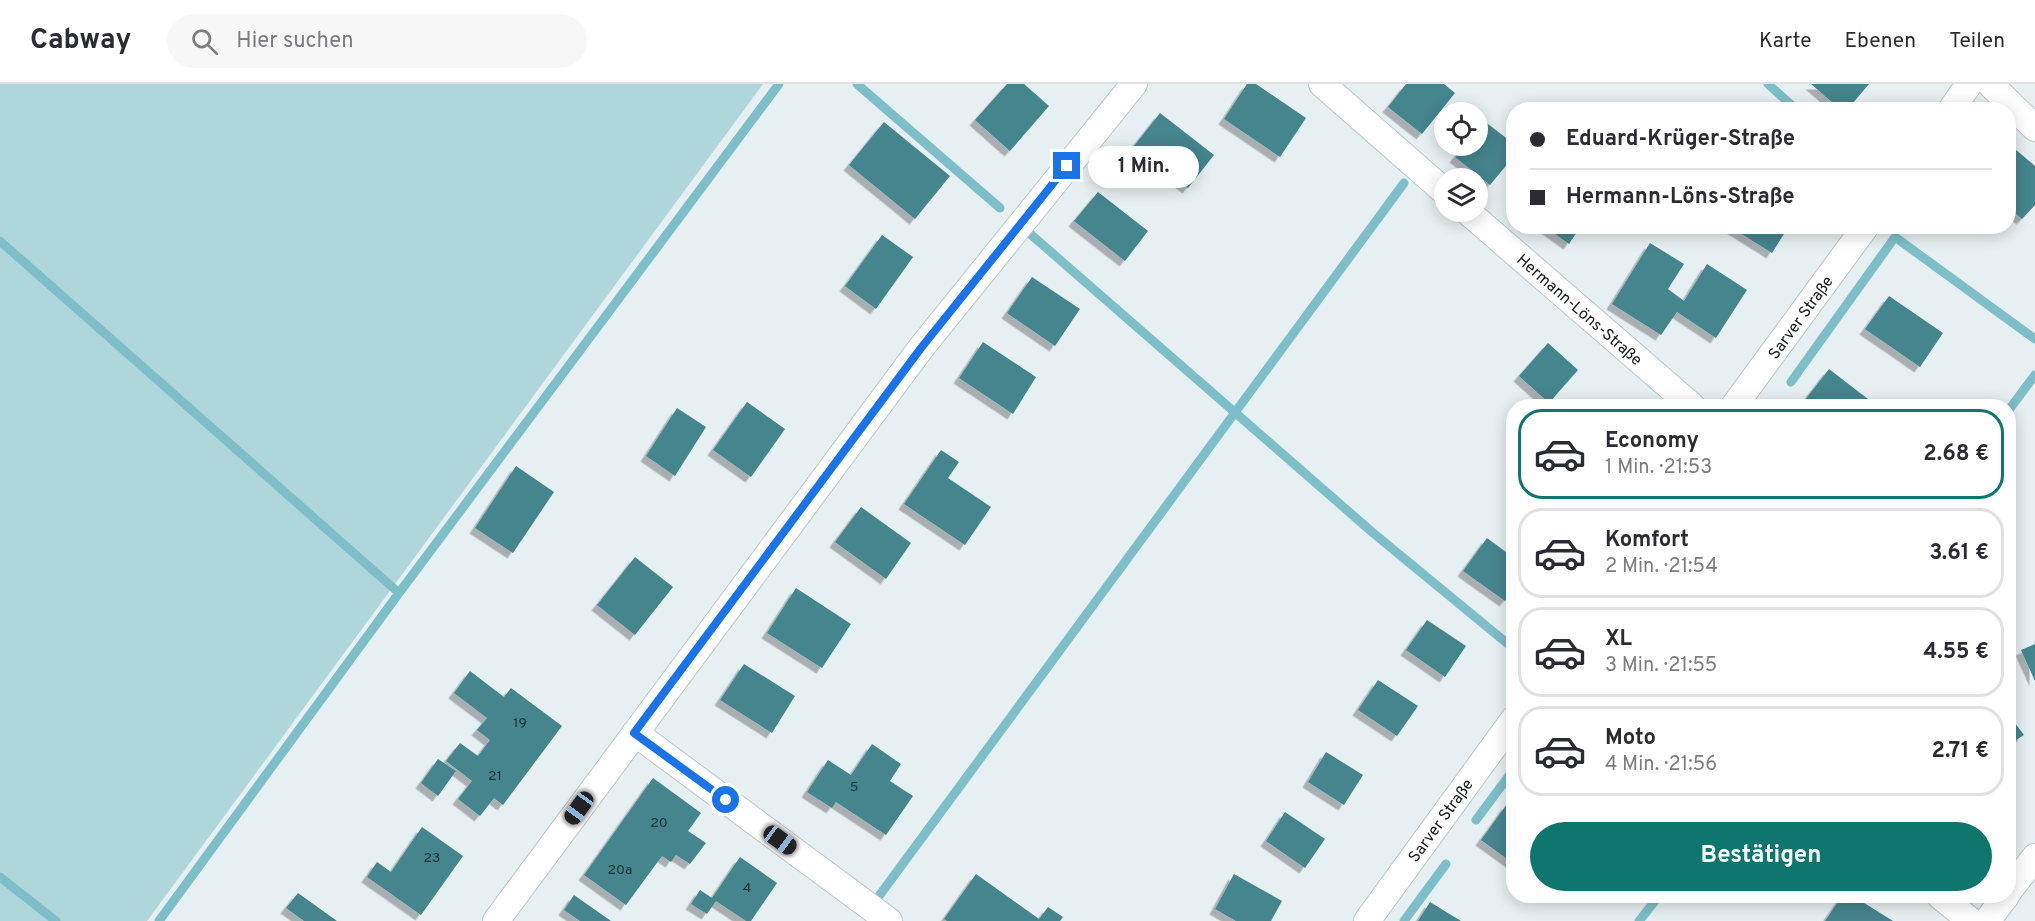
<!DOCTYPE html>
<html lang="de">
<meta charset="utf-8">
<style>
:root{--surface:#fff;--page:#f7f7f7;--text:#2b2b33;--muted:#7c7c81;--line:#e1e1e2;--accent:#0f766e}
body{margin:0;font-family:Overpass,sans-serif;background:var(--page);color:var(--text);height:100vh;display:flex;flex-direction:column;font-size:22px;white-space:nowrap}
*{box-sizing:border-box;margin:0}
p{font-size:20px;color:var(--muted)}
.icon{flex:none;width:33px;height:33px;fill:none;stroke:currentColor;stroke-width:2;stroke-linecap:round;stroke-linejoin:round}
.map{position:relative;flex:1;overflow:hidden}
.drawer{position:absolute;left:1506px;top:315px;width:510px;height:504px;display:flex;flex-direction:column;background:var(--surface);border-radius:24px;box-shadow:0 3px 15px #0003}
.drawer>*{flex:none}
.hud{position:absolute;left:1506px;top:18px;width:510px;height:132px;border-radius:24px;box-shadow:0 3px 15px #0003;display:grid;align-content:center;height:132px;padding:0 24px;background:var(--surface)}
.controls{position:absolute;left:1434px;top:18px;display:grid;gap:12px}
.controls a{display:grid;place-items:center;width:54px;height:54px;border-radius:50%;background:var(--surface);box-shadow:0 3px 15px #0003;font-size:30px}
.end{position:absolute;width:27px;height:27px;margin:-14px;border:8px solid #1a73e8;background:#fff;box-shadow:0 0 0 3px #fff}
.from{border-radius:50%}
.bubble{position:absolute;height:42px;border-radius:21px;background:var(--surface);box-shadow:0 3px 15px #0003;font-size:20px;font-weight:700;line-height:42px;text-align:center}
.car{position:absolute;width:18px;height:36px;margin:-18px -9px;border-radius:8px;box-shadow:0 0 4px 2px #0007;background:linear-gradient(#222 24%,#8ab4d8 0 40%,#222 0 76%,#8ab4d8 0 86%,#222 0)}
.hud b{display:flex;align-items:center;gap:21px;height:57px;font-size:22px}
.hud b+b{border-top:2px solid var(--line)}
.hud i{width:15px;height:15px;background:var(--text)}
ul{padding:10px 0 0;list-style:none}
li{display:flex;align-items:center;gap:18px;height:90px;margin:0 12px 9px;padding:0 12px;border:3px solid var(--line);border-radius:24px}
li div{flex:1}
li b{display:block;font-size:22px}
li em{font-style:normal;font-weight:700}
li.on{border-color:var(--accent)}
li>.icon{width:54px;height:54px;stroke-width:1.5}
.action{display:flex;gap:12px;margin-top:auto;padding:12px 24px}
.action a{flex:1;height:69px;border-radius:36px;background:var(--accent);color:#fff;font-size:24px;font-weight:700;line-height:69px;text-align:center}
header{display:flex;align-items:center;gap:36px;box-sizing:border-box;height:84px;padding:0 30px;background:var(--surface);border-bottom:2px solid var(--line)}
header strong{font-size:28px}
nav{display:flex;gap:33px;margin-inline-start:auto;font-size:21px}
.search{width:420px;height:54px;background:var(--page);display:flex;align-items:center;gap:15px;box-sizing:border-box;padding:0 21px;border-radius:33px;color:var(--muted);font-size:22px}
.map>svg:first-child{display:block}
.green{fill:#aed6db}
.lines{fill:none;stroke-linecap:round;stroke-linejoin:round}
.stream{stroke:#7ebec8;stroke-width:9}
.building{fill:#44858e;filter:url(#shadow)}
.minor-casing{stroke:#bdc6c7;stroke-width:28}
.minor{stroke:#fff;stroke-width:26}
.route{stroke:#1a73e8;stroke-width:8}
.labels{text-anchor:middle;stroke-width:4.5;stroke-linejoin:round;paint-order:stroke}
.number-label{font-size:14px;fill:#223437}
.street-label{font-size:16px;fill:#16191a;stroke:#fff}
</style>
<header>
<strong>Cabway</strong>
<div class="search"><svg class="icon" aria-label="search" viewBox="0 0 24 24"><circle cx="10" cy="10" r="6"/><path d="M15 15l6 6"/></svg>Hier suchen</div>
<nav><a>Karte</a><a>Ebenen</a><a>Teilen</a></nav>
</header>
<div class="map">
<svg width="2035" height="837" viewBox="0 0 2035 837">
<defs>
<filter id="shadow"><feDropShadow dx="-5.5" dy="5.5" stdDeviation="0" flood-color="#0004"/></filter>
</defs>
<rect width="100%" height="100%" fill="#e6eff1"/>
<!-- green -->
<path class="green" d="M0 0H763L147 837H0Z"/>
<g class="lines">
<!-- stream -->
<path class="stream" d="M857 0 1000 124
M1768 0 1797 26
M1028 148 1372 448 1514 565
M0 157 399 509
M1791 298 1895 153 2035 255
M2008 327 2035 291
M1476 736 1514 685
M0 793 56 837
M879 812 1404 99
M159 837 399 509 779 0
M1404 837 1446 780
M1639 837 1659 812"/>
</g>
<!-- building -->
<path class="building" d="M1007 0H1024L1049 22 1010 67 975 36Z
M1247 0H1256L1306 34 1280 73 1224 35Z
M1406 0H1444L1455 9 1422 50 1388 23Z
M1811 0H1869L1847 26H1841Z
M1160 29 1214 71 1188 104 1134 62Z
M1484 37 1514 60V72L1490 101 1455 73 1464 62H1478V45Z
M884 38 950 92 915 135 849 81Z
M2008 59 2035 82V121L2022 135 2008 123Z
M1098 108 1148 147 1125 177 1074 137Z
M1544 142H1581L1569 160Z
M1729 142H1789L1772 169Z
M882 151 913 173 876 225 845 202Z
M1650 159 1684 180 1668 205 1684 217 1707 180 1747 206 1716 254 1677 228 1661 251 1612 220Z
M1032 193 1080 225 1055 262 1007 229Z
M1889 212 1943 249 1920 283 1865 245Z
M983 258 1036 293 1013 330 959 294Z
M1548 259 1578 286 1549 319 1519 292Z
M1829 285 1868 315 1862 322 1801 321Z
M747 318 785 345 751 393 713 366Z
M677 324 706 343 675 392 646 372Z
M941 366 959 378 948 394 991 423 965 461 904 420Z
M516 382 554 408 513 469 475 444Z
M861 423 911 459 886 495 835 458Z
M1487 454 1514 474V506L1505 517 1463 487Z
M635 473 673 503 635 551 597 521Z
M796 504 851 540 822 584 767 549Z
M1427 536 1466 562 1445 593 1406 566Z
M2035 560V597L2021 566Z
M744 580 795 612 772 649 720 616Z
M470 587 504 613 511 604 562 642 503 721 494 714 480 732 458 715 472 697 446 677 460 659 478 672 490 656 477 646 487 634 454 609Z
M1378 596 1418 622 1397 652 1358 626Z
M2008 630 2024 651 2008 661Z
M872 660 901 680 890 697 913 712 886 751 836 718 832 724 807 708 828 676 851 691Z
M1326 668 1363 691 1344 721 1308 698Z
M438 675 456 687 438 712 421 699Z
M653 694 701 729 688 747 706 759 690 780 676 771 671 778 662 772 626 821 584 791Z
M1507 720 1514 725V780L1481 756Z
M1285 728 1325 755 1305 784 1266 757Z
M422 743 463 772 421 831 367 793 377 778 391 788Z
M740 773 777 799 751 837H746L716 817 707 830 691 820 700 806 712 814Z
M976 790 1039 835 1048 823 1063 833 1060 837H947L944 835Z
M1234 790 1282 817 1271 837H1236L1215 825Z
M298 809 337 837H304L286 824Z
M574 811 611 837H580L564 826Z
M1842 812H1853L1893 837H1825Z
M1430 818 1461 837H1418Z"/>
<g class="lines">
<defs>
<path id="minor" d="M1322 0 1444 107
M1990 0 2035 44
M1951 26 1969 0
M1468 128 1692 322
M1734 322 1866 142
M635 649 889 837
M2008 808 2035 773
M1940 812 1971 837
M496 837 921 264 1134 0
M1367 837 1514 635
M1987 837 2006 812"/>
</defs>
<!-- minor casing -->
<use href="#minor" class="minor-casing"/>
<!-- minor -->
<use href="#minor" class="minor"/>
</g>
<g class="lines">
<!-- route -->
<path class="route" d="M726 716 634 649 921 264 1067 82"/>
</g>
<g class="labels">
<!-- number labels -->
<g class="number-label">
<text x="520" y="643">19</text>
<text x="495" y="696">21</text>
<text x="854" y="707">5</text>
<text x="659" y="743">20</text>
<text x="432" y="778">23</text>
<text x="620" y="790">20a</text>
<text x="747" y="808">4</text>
</g>
<!-- street labels -->
<g class="street-label">
<text transform="translate(1580 225) rotate(41)" y="6">Hermann-Löns-Straße</text>
<text transform="translate(1800 233) rotate(-54)" y="6">Sarver Straße</text>
<text transform="translate(1440 736) rotate(-54)" y="6">Sarver Straße</text>
</g>
</g>
</svg>
<div class="controls">
<a><svg class="icon" aria-label="locate" viewBox="0 0 24 24"><circle cx="12" cy="12" r="6"/><path d="M12 2v4M12 18v4M2 12h4M18 12h4"/></svg></a>
<a><svg class="icon" aria-label="layers" viewBox="0 0 24 24"><path d="M12 4l9 5-9 5-9-5zM3 14l9 5 9-5"/></svg></a>
</div>
<i class="end from" style="left:726px;top:716px"></i>
<i class="end" style="left:1067px;top:82px"></i>
<div class="bubble" style="left:1088px;top:62px;width:111px">1 Min.</div>
<i class="car" style="left:579px;top:724px;rotate:216deg"></i>
<i class="car" style="left:780px;top:756px;rotate:126deg"></i>
<div class="hud">
<b><i class="from"></i>Eduard-Krüger-Straße</b>
<b><i></i>Hermann-Löns-Straße</b>
</div>
<section class="drawer">
<ul>
<li class="on"><svg class="icon" aria-label="car" viewBox="0 0 24 24"><path d="M5 17H2v-5l4-1 3-4h7l3 4 3 1v5h-3M9 17h6M6 11h13"/><circle cx="7" cy="17" r="2"/><circle cx="17" cy="17" r="2"/></svg><div><b>Economy</b><p>1 Min. · 21:53</p></div><em>2.68 €</em></li>
<li><svg class="icon" aria-label="car" viewBox="0 0 24 24"><path d="M5 17H2v-5l4-1 3-4h7l3 4 3 1v5h-3M9 17h6M6 11h13"/><circle cx="7" cy="17" r="2"/><circle cx="17" cy="17" r="2"/></svg><div><b>Komfort</b><p>2 Min. · 21:54</p></div><em>3.61 €</em></li>
<li><svg class="icon" aria-label="car" viewBox="0 0 24 24"><path d="M5 17H2v-5l4-1 3-4h7l3 4 3 1v5h-3M9 17h6M6 11h13"/><circle cx="7" cy="17" r="2"/><circle cx="17" cy="17" r="2"/></svg><div><b>XL</b><p>3 Min. · 21:55</p></div><em>4.55 €</em></li>
<li><svg class="icon" aria-label="car" viewBox="0 0 24 24"><path d="M5 17H2v-5l4-1 3-4h7l3 4 3 1v5h-3M9 17h6M6 11h13"/><circle cx="7" cy="17" r="2"/><circle cx="17" cy="17" r="2"/></svg><div><b>Moto</b><p>4 Min. · 21:56</p></div><em>2.71 €</em></li>
</ul>
<div class="action"><a>Bestätigen</a></div>
</section>
</div>
